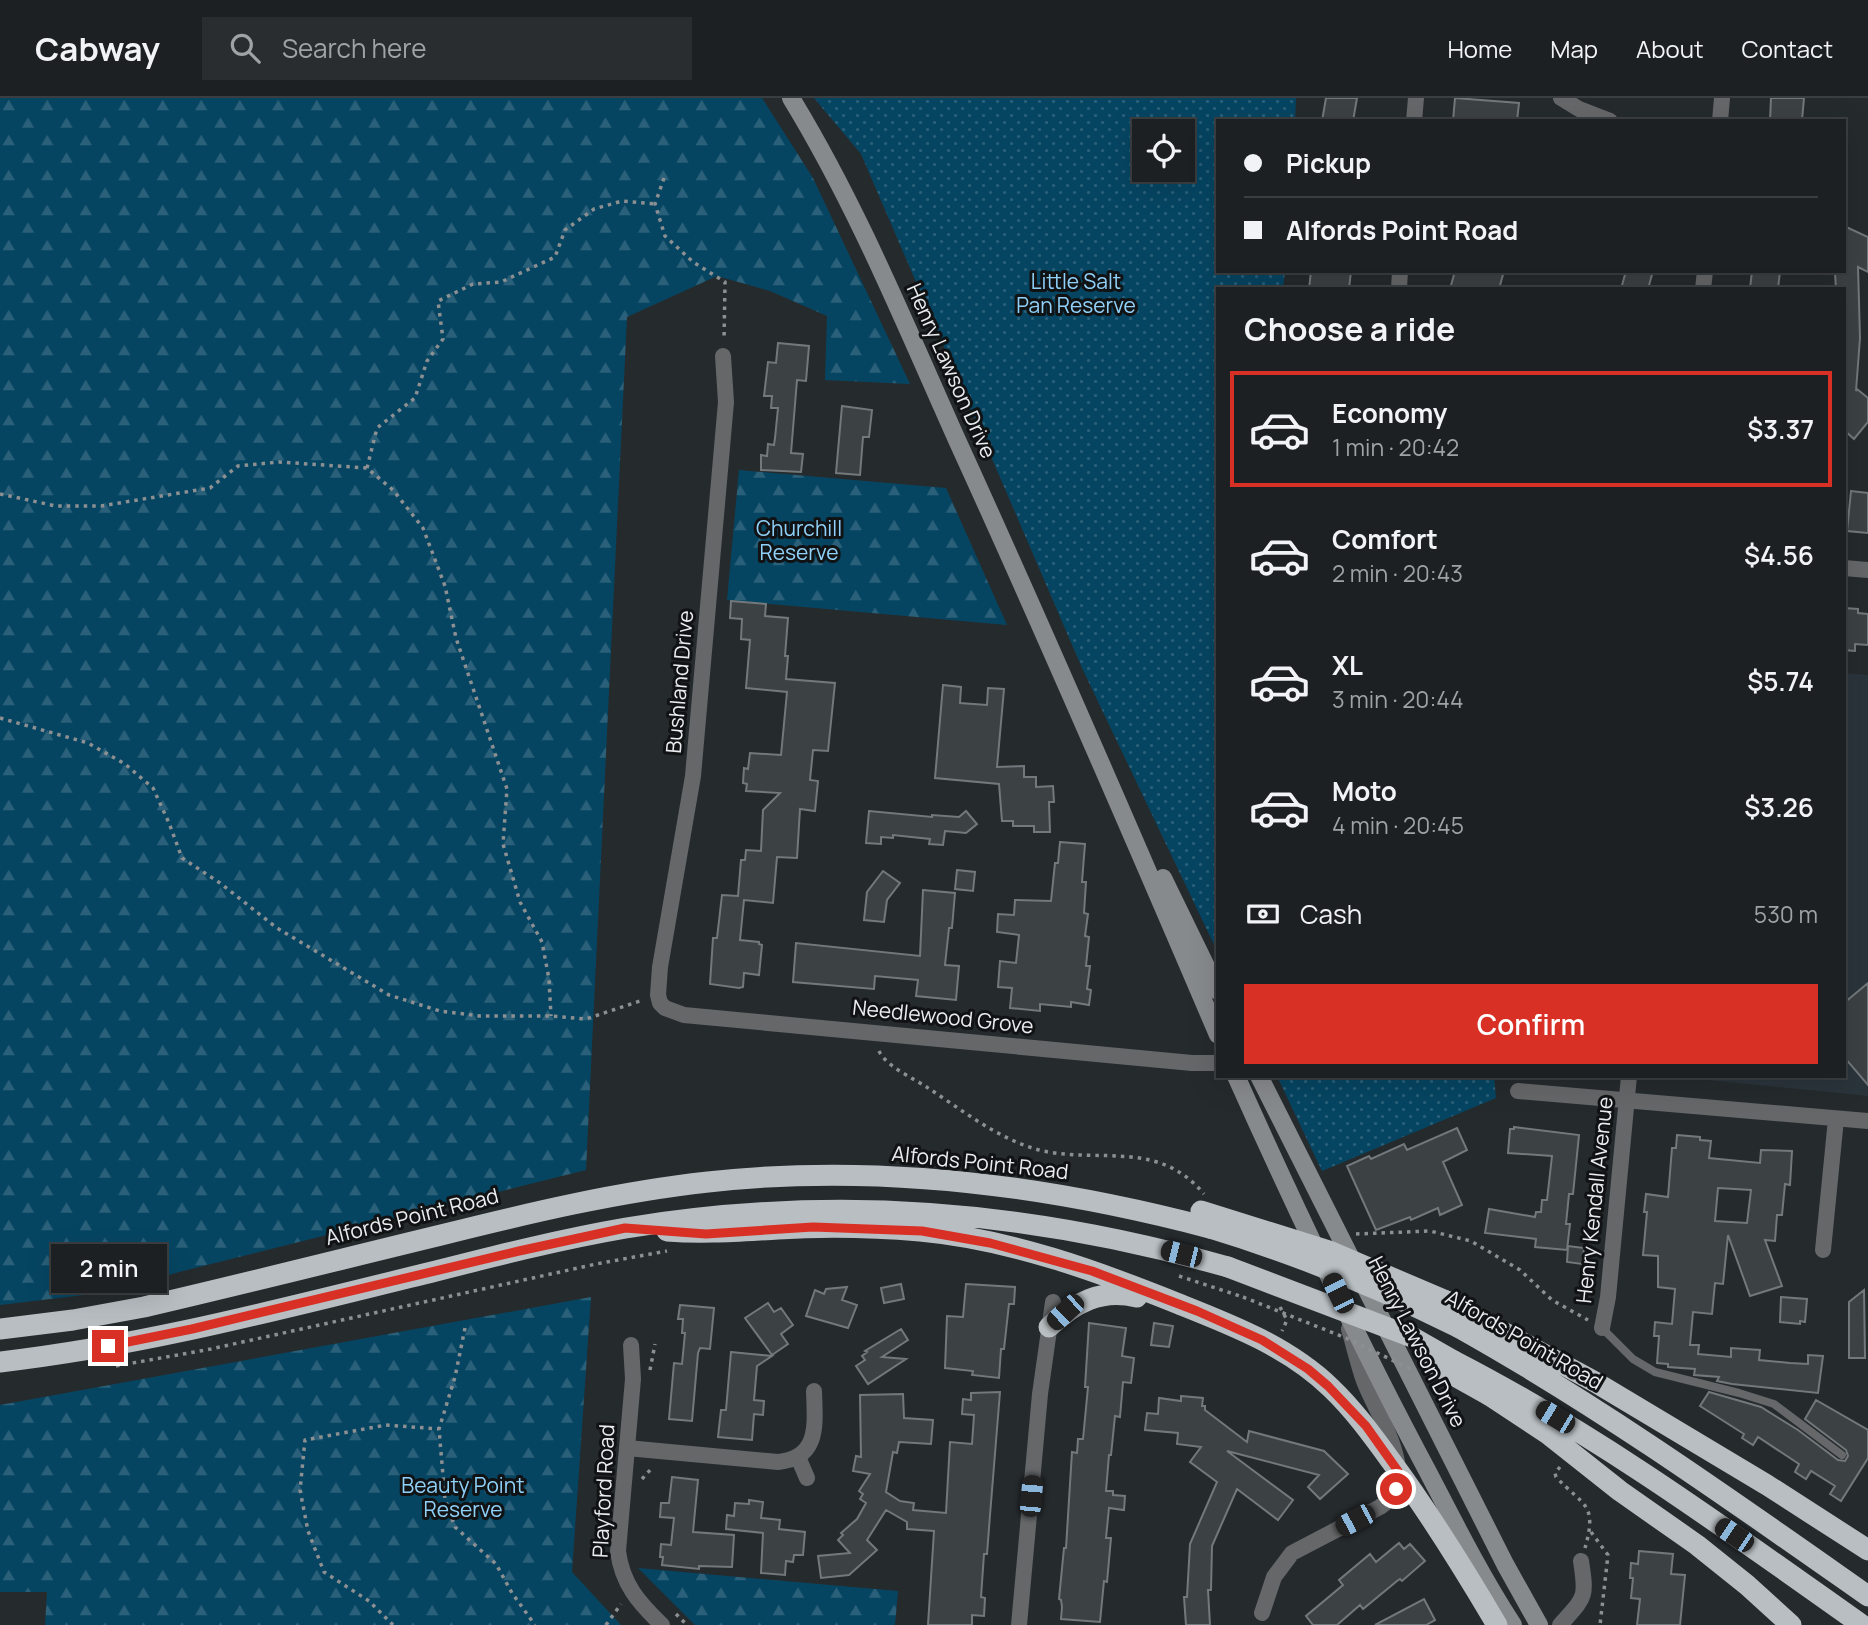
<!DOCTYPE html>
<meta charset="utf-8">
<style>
:root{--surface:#1c2022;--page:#292d2f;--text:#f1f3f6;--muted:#a0a3a5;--line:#3a3e40;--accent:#d93025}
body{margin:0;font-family:Manrope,sans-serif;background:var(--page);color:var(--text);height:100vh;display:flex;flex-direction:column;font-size:26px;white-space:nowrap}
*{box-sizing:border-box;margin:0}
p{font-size:23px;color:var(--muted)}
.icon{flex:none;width:38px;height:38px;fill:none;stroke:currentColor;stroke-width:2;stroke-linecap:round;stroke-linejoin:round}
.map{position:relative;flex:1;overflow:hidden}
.drawer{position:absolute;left:1216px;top:189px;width:630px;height:791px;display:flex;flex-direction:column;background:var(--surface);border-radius:0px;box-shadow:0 7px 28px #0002,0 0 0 2px var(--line)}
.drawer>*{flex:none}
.guide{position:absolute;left:1216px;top:21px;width:630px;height:154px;border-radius:0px;box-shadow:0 7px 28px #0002,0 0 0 2px var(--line);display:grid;align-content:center;height:154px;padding:0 28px;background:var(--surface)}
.fabs{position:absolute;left:1132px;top:21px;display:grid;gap:14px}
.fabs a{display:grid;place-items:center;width:63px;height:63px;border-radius:0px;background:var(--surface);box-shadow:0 7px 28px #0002,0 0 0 2px var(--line);font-size:35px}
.end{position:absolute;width:32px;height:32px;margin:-16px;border:9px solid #d93025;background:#fff;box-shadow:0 0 0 4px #fff}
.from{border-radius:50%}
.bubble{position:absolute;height:49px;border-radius:0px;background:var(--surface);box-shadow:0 7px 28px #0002,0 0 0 2px var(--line);font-size:23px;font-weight:600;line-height:49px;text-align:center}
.car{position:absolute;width:21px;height:42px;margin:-21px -10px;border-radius:9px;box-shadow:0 0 5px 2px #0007;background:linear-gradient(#222 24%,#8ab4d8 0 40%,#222 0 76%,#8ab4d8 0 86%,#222 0)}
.guide b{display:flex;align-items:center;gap:24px;height:66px;font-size:26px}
.guide b+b{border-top:2px solid var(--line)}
.guide i{width:18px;height:18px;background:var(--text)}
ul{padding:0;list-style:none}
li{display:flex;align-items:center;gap:21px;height:116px;margin:0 14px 10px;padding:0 14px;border:4px solid transparent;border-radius:0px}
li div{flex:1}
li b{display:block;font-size:26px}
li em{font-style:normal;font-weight:600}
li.selected{border-color:var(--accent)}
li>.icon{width:63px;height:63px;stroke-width:1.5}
h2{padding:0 28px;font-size:32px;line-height:84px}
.pay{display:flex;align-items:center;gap:18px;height:77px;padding:0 28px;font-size:26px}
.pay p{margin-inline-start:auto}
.button{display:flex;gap:14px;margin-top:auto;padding:14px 28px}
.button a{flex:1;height:80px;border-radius:0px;background:var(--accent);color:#fff;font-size:28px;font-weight:600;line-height:80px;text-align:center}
header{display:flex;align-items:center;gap:42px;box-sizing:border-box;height:98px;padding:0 35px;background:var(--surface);border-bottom:2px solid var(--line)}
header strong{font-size:33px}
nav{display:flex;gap:38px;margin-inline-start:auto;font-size:24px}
.search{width:490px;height:63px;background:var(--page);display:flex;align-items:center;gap:18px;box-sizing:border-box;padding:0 24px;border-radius:0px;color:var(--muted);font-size:26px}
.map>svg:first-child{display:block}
.built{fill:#2a343b}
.grass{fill:url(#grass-dots);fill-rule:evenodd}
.forest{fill:url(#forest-firs)}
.building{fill:#3c4144;stroke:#72787b;stroke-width:2;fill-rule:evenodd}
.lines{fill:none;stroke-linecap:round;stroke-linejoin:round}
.path{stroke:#8c9092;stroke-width:3.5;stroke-dasharray:3.5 5;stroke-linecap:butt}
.lane{stroke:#656769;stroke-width:8}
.street{stroke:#656769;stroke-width:16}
.secondary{stroke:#878a8d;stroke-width:18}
.highway{stroke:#b8bec2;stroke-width:21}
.path-bridge{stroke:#8c9092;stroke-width:3.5;stroke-dasharray:3.5 5;stroke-linecap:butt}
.highway-bridge{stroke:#b8bec2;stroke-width:21}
.route{stroke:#d93025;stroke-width:9}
.labels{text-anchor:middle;stroke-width:6;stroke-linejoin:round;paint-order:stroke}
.park-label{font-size:21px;fill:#90d1f9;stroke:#101213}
.street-label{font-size:21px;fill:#eaedef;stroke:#101213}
</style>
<header>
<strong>Cabway</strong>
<div class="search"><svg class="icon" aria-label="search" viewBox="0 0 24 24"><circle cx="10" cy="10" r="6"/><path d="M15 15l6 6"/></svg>Search here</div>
<nav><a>Home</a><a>Map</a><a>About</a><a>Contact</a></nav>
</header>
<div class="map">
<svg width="1868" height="1527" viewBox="0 0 1868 1527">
<defs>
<pattern id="grass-dots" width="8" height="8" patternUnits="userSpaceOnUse" patternTransform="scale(1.75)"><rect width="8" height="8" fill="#064562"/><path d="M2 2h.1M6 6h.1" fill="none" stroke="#2a6079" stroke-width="1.8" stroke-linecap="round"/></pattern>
<pattern id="forest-firs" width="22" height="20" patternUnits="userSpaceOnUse" patternTransform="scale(1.75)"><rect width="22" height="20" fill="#064562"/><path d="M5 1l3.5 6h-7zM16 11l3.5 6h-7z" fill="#2a6079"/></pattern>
</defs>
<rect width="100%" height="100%" fill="#252a2d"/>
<!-- built -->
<path class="built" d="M1845 575 1868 577V998L1666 978H1844Z"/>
<!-- grass -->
<path class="grass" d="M814 0H1296L1295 23H1218V173H1285L1283 191H1218V855L1082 570 861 56ZM1144 33H1183V72H1144Z
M1277 978H1494L1496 1000 1322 1073Z"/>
<!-- forest -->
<path class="forest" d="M0 0H762L813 80 910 286 825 282 827 218 770 193 717 178 627 219 586 1072 183 1173 109 1194 0 1207Z
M739 372 946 390 1007 527 727 502Z
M591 1199 572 1474 621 1527H45L47 1494H0V1307Z
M638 1470 898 1493 895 1527H695Z"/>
<!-- building -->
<path class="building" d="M1326 0H1357L1353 23H1322Z
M1455 0 1519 5 1517 23H1453Z
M1771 0H1804L1802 22 1770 23Z
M1844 128 1868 139V174L1858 169 1860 240 1856 293 1857 291 1868 300V324L1854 341 1844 332V191H1836L1835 175H1844Z
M1311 173H1351L1349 191H1309Z
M1455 173H1504L1499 191H1450Z
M1626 173H1653L1648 191H1621Z
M1752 173H1780L1778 191H1750Z
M778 245 809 248 806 283 797 282 791 355 803 356 801 374 761 372V357L767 358 768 346 774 347 775 340 778 310H771L772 298H764L768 264 776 265Z
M842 308 872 312 869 339H863L860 377 836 375Z
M1851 393 1868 395V435L1847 433Z
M731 503 766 506 765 518 788 520 785 558H788L786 581 835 585 828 653 813 652 810 682 818 683 815 713 800 711 797 760 777 759 773 805 744 802 740 842 759 844V846L762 847 759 877 744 875 743 889 739 890 710 886 713 840H717L722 797 738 798 741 762H745L746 752 761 753 763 712 780 695 746 693 747 686 743 685 744 670 748 671 750 655 781 657 787 594 746 590 750 542 741 541 742 521 730 520Z
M1844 510 1858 511V515L1868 516V547L1855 546V553L1844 552Z
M943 587 961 589 960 605 987 607 988 590 1004 591 997 669 1024 668V679H1036V689L1053 688 1054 704H1049L1050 734H1034V728H1013V723H1002L999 686 935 680Z
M869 713 932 719V717L959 719 966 713 977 726 966 735 945 733 943 747 929 746 930 741 893 737V740L881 739V746L866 745Z
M1060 744 1085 746 1082 784H1086L1084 815 1088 816 1085 838 1089 839 1086 868H1090L1087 891 1091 892 1089 907 1071 904V909L1040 906V913L1010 910 1012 890 998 889 1000 863 1016 865 1019 837 997 834 998 816 1014 817 1015 802 1051 803 1055 765H1058Z
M957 772 975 774 973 793 955 791Z
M883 773 900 785 887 802 884 824 864 822 867 794Z
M923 792 955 795 952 830H949L945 867 959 868 956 902 916 898 918 882 875 878 874 891 793 884 796 845 920 858Z
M1868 885V987L1844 959V905Z
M1514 1029 1579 1037 1573 1096H1569L1566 1126H1570L1567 1152 1535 1149 1536 1141 1485 1135 1489 1111 1535 1119 1536 1114H1541L1542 1102H1547L1552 1058 1508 1055 1510 1031H1514Z
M1457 1030 1467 1052 1443 1064 1462 1107 1440 1117 1438 1110 1411 1122 1410 1119 1376 1132 1347 1068 1369 1058 1371 1061 1404 1046 1407 1052Z
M1677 1037 1700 1039V1042L1711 1043 1709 1060 1760 1065 1761 1052 1792 1053 1790 1087 1785 1086 1782 1117H1777L1775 1143 1765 1142 1782 1188 1750 1198 1728 1137 1723 1186 1715 1185 1712 1216 1693 1214 1690 1247H1699L1698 1256 1731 1259V1250L1760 1252 1759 1262 1790 1265 1808 1266V1257L1823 1258 1818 1295 1732 1286 1717 1283 1719 1279 1694 1277 1695 1271 1668 1269V1266L1657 1265 1659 1238H1654L1655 1224 1672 1226 1675 1191 1658 1189V1158L1643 1157 1647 1114H1644L1646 1096 1668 1099 1672 1050H1676ZM1718 1090 1751 1092 1747 1125 1715 1123Z
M1568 1148 1584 1150 1582 1166 1567 1164Z
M901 1186 904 1201 884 1205 881 1190Z
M966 1186 1015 1189 1014 1206H1009L1004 1251H1001L999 1280 972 1277 973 1273 945 1270 947 1218 963 1219Z
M847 1189 842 1202 857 1207 848 1230 806 1218 815 1192 824 1196 826 1191Z
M1864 1192 1865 1260H1849V1204Z
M1781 1199 1807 1201 1805 1224 1800 1223V1226L1780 1224Z
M768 1205 774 1214 781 1210 793 1227 781 1236 788 1246 772 1257 745 1220Z
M680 1207 714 1210 710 1251 700 1250 698 1255 692 1323 669 1321 674 1265 682 1266 685 1235H682L683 1221H678Z
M1089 1225 1126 1230 1122 1258 1134 1260 1131 1285 1123 1284 1120 1319 1115 1318 1111 1357H1109L1106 1393H1113V1397L1125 1398 1124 1412 1109 1410 1106 1440H1111L1107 1484 1104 1483 1100 1524 1061 1521 1062 1509 1061 1502 1059 1501 1064 1450H1066L1072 1354 1077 1355 1078 1341H1083L1088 1289H1085Z
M1154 1225 1173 1228 1169 1249 1151 1247Z
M901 1231 908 1242 882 1259 906 1261 868 1286 856 1268 865 1262 862 1258 867 1254 865 1253Z
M731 1254 772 1258 757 1268 754 1302 764 1303 763 1317 754 1316 752 1342 718 1339 721 1312H726Z
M1000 1294 990 1417 987 1456H984L981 1499 985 1500 984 1518 972 1517V1527H928L934 1433 907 1431V1424L886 1412 867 1442 877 1452 849 1477 821 1480 818 1458 850 1455 838 1442 843 1437 841 1435 857 1421 866 1405 860 1401 863 1396 859 1393 870 1376 853 1373 856 1358 861 1359 860 1297 903 1296 904 1320 933 1322 931 1346 899 1344 897 1355 893 1354 886 1394 900 1403 914 1405 913 1412 946 1415 950 1344 972 1346 974 1317 962 1316 963 1301 971 1302V1295Z
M1709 1294 1761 1309 1798 1332 1838 1362 1845 1363 1848 1358 1846 1352 1805 1321 1816 1302 1868 1332V1360L1841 1403 1830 1396 1835 1388 1811 1373 1806 1381 1795 1374 1799 1366 1758 1339 1753 1347 1742 1340 1744 1336 1700 1308Z
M1181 1298 1203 1300 1202 1308H1205V1312L1247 1344 1249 1333 1324 1353 1348 1376 1320 1401 1308 1389 1319 1377 1227 1353 1293 1402 1278 1422 1237 1391 1212 1448 1211 1492H1208L1210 1527H1186L1184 1499H1187L1190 1446 1217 1384 1190 1364 1201 1349 1177 1346 1178 1335 1145 1332 1147 1315 1158 1316 1159 1300 1181 1303Z
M672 1379 698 1382 693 1434 734 1437 732 1469 699 1468V1471L662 1467 663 1459H660L661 1446 671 1447 674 1420 660 1419 661 1405H669Z
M749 1402 763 1404 761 1420 780 1422 779 1431 805 1434 803 1457H794L793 1464 786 1463 785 1477 761 1475 763 1435 726 1431 727 1417 734 1418 735 1405 749 1406Z
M1399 1445 1404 1451 1410 1446 1425 1463 1402 1483 1400 1481 1397 1483 1363 1511 1360 1507 1337 1527H1313L1306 1518 1343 1487 1339 1482 1370 1456 1376 1464Z
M1639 1453 1673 1456 1671 1476 1685 1477 1680 1527H1637L1640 1501 1631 1500 1633 1480H1630L1631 1465 1638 1466Z
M1424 1501 1435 1522 1426 1527H1375Z"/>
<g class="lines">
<!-- path -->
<path class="path" d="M664 80 655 106 665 138 693 164 725 184 724 242
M367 370 377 330 415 300 427 263 443 241 438 203 473 186 501 184 555 159 565 132 594 111 622 103 655 106
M0 396 56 408H101L210 390 238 368 279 364 367 370 393 392 423 430 445 488 456 540 507 691 503 746 520 804 542 844 549 881 551 918
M0 620 88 645 125 666 153 690 169 725 182 760 220 785 277 830 389 897 440 913 480 918H551L586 921 643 902
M879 953C886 968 911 979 925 988 961 1011 1000 1043 1043 1053 1102 1065 1159 1042 1204 1096
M1356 1136 1430 1133 1471 1143 1520 1172 1552 1202 1588 1222
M1179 1178 1243 1199
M1280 1209 1287 1222 1282 1233
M465 1230 455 1279 439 1331 445 1401 455 1429 496 1466 512 1495 535 1527
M116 1268 211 1251 596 1166 667 1153
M650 1272 655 1246
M1560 1369 1555 1375 1556 1379C1583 1408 1598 1405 1585 1450
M642 1381 651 1371
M1591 1434 1608 1457 1600 1527
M676 1516 687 1527
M393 1527 369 1503 324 1474 308 1433 300 1392 305 1342 386 1327 439 1331
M606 1527 621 1506"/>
<!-- lane -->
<path class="lane" d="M1602 1230 1633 1261 1655 1274 1739 1295 1774 1306 1842 1357"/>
<!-- street -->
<path class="street" d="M1561 0 1579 11 1610 23
M1414 23 1416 0
M1720 23 1722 0
M1399 191 1400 173
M1703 191 1705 173
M723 258 726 304 693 678 660 869 658 897 660 905 665 910 684 917 1192 965H1218
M1844 470 1868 472
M1518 993 1868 1023
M1823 1152 1836 1021
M1602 1230 1608 1199 1629 978
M631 1247 633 1281 618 1453C622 1486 639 1505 662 1527
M627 1350 778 1364C820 1360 815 1326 814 1293
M798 1359 807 1380
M1262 1515 1274 1479 1292 1455 1380 1409C1423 1380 1377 1318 1364 1283 1358 1266 1354 1248 1349 1231
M1019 1527 1040 1296 1053 1204
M1560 1527C1585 1499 1587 1501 1581 1463"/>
<!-- secondary -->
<path class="secondary" d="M791 0C857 108 905 226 957 342 1047 539 1133 738 1218 937
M1163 780 1218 893
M1236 978C1296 1112 1359 1245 1428 1374 1455 1426 1481 1478 1513 1527
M1259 978 1505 1466 1539 1527"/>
<!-- highway -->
<path class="highway" d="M667 1133C705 1136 740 1133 778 1131 825 1128 873 1129 920 1133 1009 1141 1097 1173 1179 1206 1232 1227 1289 1249 1331 1290 1354 1312 1372 1337 1391 1363 1430 1416 1464 1471 1497 1527
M1446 1203 1595 1284 1767 1387 1868 1452
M1049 1229C1074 1205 1101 1190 1137 1199
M1458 1229C1601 1309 1734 1404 1868 1498
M0 1231 73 1222 144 1209C243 1186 342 1161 441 1137 529 1115 617 1094 708 1084 876 1065 1047 1087 1210 1130
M1454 1263C1598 1337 1729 1433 1862 1527
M0 1264C148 1247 292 1208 436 1173 499 1157 562 1141 626 1130 834 1096 1027 1112 1228 1169
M1489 1297 1548 1336 1620 1393 1697 1447 1747 1487 1791 1527"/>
<!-- path-bridge -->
<path class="path-bridge" d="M1243 1199 1346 1240 1413 1272"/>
<!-- highway-bridge -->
<path class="highway-bridge" d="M1201 1113 1329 1153 1446 1203
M1210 1130C1296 1156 1377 1189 1458 1229
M1228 1169 1412 1239 1454 1263
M1430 1264 1489 1297"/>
</g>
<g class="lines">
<!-- route -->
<path class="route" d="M108 1248 192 1231 519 1153 625 1130 706 1136 813 1129 922 1133 990 1145 1092 1173 1197 1213 1262 1242 1308 1271 1328 1288 1366 1328 1398 1373 1396 1391"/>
</g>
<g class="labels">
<!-- park labels -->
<g class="park-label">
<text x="1076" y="191">Little Salt<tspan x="1076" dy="24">Pan Reserve</tspan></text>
<text x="799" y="438">Churchill<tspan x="799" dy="24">Reserve</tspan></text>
<text x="463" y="1395">Beauty Point<tspan x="463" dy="24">Reserve</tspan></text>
</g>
<!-- street labels -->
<g class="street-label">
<text transform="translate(951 273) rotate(66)" y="7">Henry Lawson Drive</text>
<text transform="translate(680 584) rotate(-85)" y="7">Bushland Drive</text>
<text transform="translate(943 919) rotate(6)" y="7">Needlewood Grove</text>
<text transform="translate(980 1065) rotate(6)" y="7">Alfords Point Road</text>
<text transform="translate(1595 1102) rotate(-84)" y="7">Henry Kendall Avenue</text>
<text transform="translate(412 1119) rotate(-14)" y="7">Alfords Point Road</text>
<text transform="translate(1524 1242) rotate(30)" y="7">Alfords Point Road</text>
<text transform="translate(1417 1244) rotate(63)" y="7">Henry Lawson Drive</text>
<text transform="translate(604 1393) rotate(-87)" y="7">Playford Road</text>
</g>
</g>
</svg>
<div class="fabs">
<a><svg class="icon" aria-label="locate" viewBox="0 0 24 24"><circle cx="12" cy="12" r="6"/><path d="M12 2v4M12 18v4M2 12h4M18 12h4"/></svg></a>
</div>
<i class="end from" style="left:1396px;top:1391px"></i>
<i class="end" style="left:108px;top:1248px"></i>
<div class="bubble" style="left:51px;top:1146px;width:116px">2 min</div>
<i class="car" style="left:1181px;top:1156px;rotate:284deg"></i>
<i class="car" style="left:1338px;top:1195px;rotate:334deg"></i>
<i class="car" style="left:1065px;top:1214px;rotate:227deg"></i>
<i class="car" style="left:1555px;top:1319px;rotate:301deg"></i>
<i class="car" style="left:1031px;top:1398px;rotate:5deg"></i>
<i class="car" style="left:1355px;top:1422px;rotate:242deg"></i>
<i class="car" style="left:1734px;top:1437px;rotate:304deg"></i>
<div class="guide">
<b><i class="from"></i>Pickup</b>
<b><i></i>Alfords Point Road</b>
</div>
<section class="drawer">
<h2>Choose a ride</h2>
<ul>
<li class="selected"><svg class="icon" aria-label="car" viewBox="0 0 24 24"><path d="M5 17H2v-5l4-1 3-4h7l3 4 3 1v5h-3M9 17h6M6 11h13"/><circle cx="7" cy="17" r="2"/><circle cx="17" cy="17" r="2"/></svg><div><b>Economy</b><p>1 min · 20:42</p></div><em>$3.37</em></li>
<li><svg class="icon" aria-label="car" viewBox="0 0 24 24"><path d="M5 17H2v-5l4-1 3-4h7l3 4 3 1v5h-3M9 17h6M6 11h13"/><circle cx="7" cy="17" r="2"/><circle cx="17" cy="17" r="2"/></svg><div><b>Comfort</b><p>2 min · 20:43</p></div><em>$4.56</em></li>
<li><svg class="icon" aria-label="car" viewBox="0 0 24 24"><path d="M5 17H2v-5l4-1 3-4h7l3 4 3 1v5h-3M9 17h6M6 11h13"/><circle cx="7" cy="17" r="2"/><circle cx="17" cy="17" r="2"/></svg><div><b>XL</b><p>3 min · 20:44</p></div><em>$5.74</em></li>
<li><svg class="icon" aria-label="car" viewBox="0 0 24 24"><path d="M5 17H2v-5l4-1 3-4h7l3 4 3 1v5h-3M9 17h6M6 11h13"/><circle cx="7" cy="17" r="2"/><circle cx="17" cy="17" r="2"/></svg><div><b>Moto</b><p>4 min · 20:45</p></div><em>$3.26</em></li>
</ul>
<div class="pay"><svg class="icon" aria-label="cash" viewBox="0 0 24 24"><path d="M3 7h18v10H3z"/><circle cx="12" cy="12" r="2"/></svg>Cash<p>530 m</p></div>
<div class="button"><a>Confirm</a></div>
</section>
</div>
